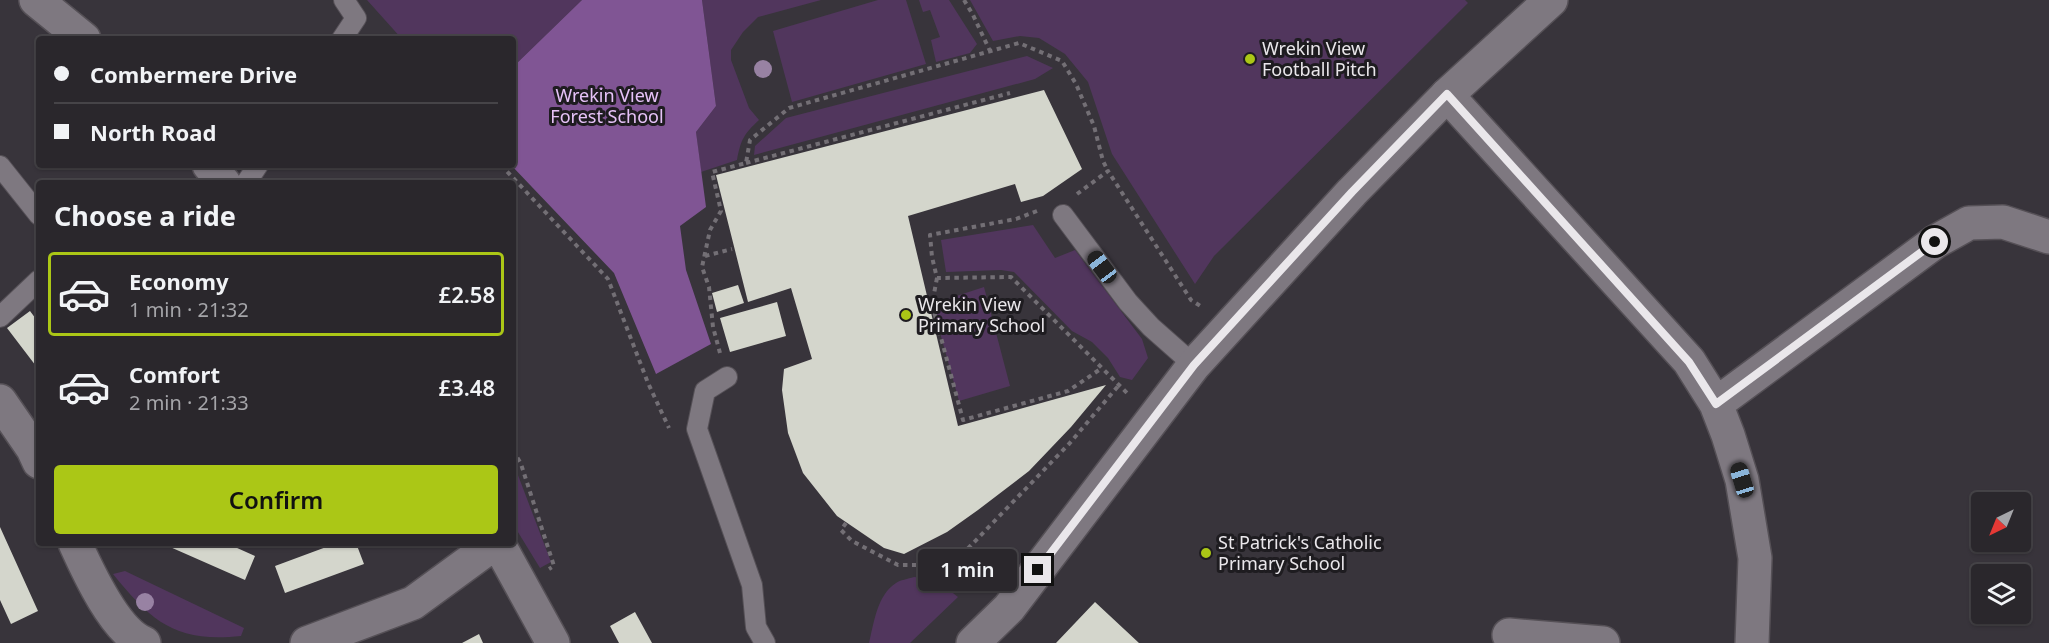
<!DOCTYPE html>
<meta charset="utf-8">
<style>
:root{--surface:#2a272c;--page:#322f34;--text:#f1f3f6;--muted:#a5a5a9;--line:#464448;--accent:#abc716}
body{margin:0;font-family:"Noto Sans",sans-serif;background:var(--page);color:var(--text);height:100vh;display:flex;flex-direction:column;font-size:22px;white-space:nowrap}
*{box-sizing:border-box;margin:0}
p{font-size:20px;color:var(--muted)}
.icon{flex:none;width:33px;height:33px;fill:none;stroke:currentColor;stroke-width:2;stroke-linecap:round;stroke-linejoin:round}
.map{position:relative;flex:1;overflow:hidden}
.side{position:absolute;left:36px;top:180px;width:480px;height:366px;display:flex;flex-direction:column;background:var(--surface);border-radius:6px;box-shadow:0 2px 4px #0004,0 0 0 2px var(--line)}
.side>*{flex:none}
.guide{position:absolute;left:36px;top:36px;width:480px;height:132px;border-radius:6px;box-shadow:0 2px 4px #0004,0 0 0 2px var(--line);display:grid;align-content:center;height:132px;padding:0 18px;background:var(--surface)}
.needle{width:39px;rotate:223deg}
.tools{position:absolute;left:1971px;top:492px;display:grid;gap:12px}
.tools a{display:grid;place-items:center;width:60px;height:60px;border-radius:6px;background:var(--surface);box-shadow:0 2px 4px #0004,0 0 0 2px var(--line);font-size:30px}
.end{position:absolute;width:27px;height:27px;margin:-14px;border:8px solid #eae7eb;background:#111;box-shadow:0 0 0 3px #111}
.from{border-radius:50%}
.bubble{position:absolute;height:42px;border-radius:6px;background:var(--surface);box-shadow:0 2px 4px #0004,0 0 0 2px var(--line);font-size:20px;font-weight:600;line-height:42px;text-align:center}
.car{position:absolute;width:18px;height:36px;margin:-18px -9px;border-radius:8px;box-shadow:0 0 4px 2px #0007;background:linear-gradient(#222 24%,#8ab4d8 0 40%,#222 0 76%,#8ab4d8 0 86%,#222 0)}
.guide b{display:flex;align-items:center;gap:21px;height:57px;font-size:22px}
.guide b+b{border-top:2px solid var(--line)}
.guide i{width:15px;height:15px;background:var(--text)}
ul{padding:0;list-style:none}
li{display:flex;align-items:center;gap:18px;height:84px;margin:0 12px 9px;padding:0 6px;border:3px solid transparent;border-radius:6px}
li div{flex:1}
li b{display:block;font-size:22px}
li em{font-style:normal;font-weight:600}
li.on{border-color:var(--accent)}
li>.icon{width:54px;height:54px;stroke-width:1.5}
h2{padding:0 18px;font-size:27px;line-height:72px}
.cta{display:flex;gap:12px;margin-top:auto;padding:12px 18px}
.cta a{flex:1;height:69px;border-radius:6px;background:var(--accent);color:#111;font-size:24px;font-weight:600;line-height:69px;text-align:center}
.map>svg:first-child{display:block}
.green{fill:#51365d}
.forest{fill:#805594}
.building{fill:#d4d6cc}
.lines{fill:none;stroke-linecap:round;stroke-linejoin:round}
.service-casing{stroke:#555056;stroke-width:22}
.minor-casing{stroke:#555056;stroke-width:36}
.tertiary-casing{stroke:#555056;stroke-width:36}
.path{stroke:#736f75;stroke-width:4;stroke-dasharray:4.5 4.5;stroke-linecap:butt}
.service{stroke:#7e7880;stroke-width:20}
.minor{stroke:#7e7880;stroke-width:33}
.tertiary{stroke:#7e7880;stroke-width:33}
.tree{fill:#9882a3}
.route{stroke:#eae7eb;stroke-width:8}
.poi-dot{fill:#abc716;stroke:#1e1c20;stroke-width:2}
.labels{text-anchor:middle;stroke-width:6;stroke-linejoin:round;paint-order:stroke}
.poi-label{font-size:18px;fill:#eae7eb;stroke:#1e1c20;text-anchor:start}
.park-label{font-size:18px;fill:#e6c2f8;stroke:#1e1c20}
</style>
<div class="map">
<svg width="2049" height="643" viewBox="0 0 2049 643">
<rect width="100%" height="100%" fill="#38343b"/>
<!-- green -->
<path class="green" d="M367 0H582L513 67V39H402Z
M702 0H821L758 17 743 32 731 50V60L749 108 759 120C744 134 741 139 737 160L701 172 696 132 716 106Z
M878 0H906L926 64 792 102 773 31Z
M919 0H949L977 44 970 53 936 62 931 40 940 37 930 10 923 12Z
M970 0H1465L1468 3 1214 256 1195 284 1112 154 1088 82 1065 54 1039 38 1020 36 993 41Z
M1027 56 1053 68 1035 79 754 155 755 146 786 118Z
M1033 225 1055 258 1075 250 1142 339 1148 358 1132 380 1120 377 1108 358 1092 342 1072 331 1014 272 1001 270 946 272 941 240Z
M984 287 1010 386 959 401 932 304Z
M513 462 551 562 540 568 513 524Z
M125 571 244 628 241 636C176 643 152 622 113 574Z
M914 577 935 579 958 597 910 643H869C874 623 877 595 896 583 900 580 908 579 914 577Z"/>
<!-- forest -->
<path class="forest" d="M582 0H702L716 106 696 132 706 207 680 226 686 270 711 344 656 374 614 273 511 165H513V67Z"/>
<!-- building -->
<path class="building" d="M1044 90 1082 169 1043 196 1021 202 1015 184 908 216 958 426 1106 385 1071 427 1029 471 978 510 947 532 904 554 884 548 837 516 803 473 788 433 782 390 784 369 812 359 791 288 748 302 716 175Z
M738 285 744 303 717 312 712 293Z
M777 302 786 336 730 352 720 318Z
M30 311 39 323V370L7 328Z
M0 527 38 611 11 624 0 600Z
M161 543H226L255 556 245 580Z
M337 543H356L364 564 285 593 275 566Z
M1095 602 1139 643H1056Z
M635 612 652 643H619L610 626Z
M479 634 483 643H462Z"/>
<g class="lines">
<defs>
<path id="service" d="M342 39 356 18 344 0
M0 166 39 215
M246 183 258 165
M1063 215 1128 302 1151 327 1194 365
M0 317 39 280
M727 377 705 391 697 429 752 585 756 627 765 643"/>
<path id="minor" d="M36 0 84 39
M1447 95 1689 361 1716 404 1728 435 1742 480 1755 558 1752 643
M209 165 224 183
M0 401 33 449 39 462
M1716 404 1935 242 1969 223 2003 222 2049 237
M75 543C88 572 115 631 144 643
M498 543 553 643
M1509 635 1603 643
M307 643 413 603 495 543"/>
<path id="tertiary" d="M973 643 1009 608 1194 365 1352 192 1447 95 1551 0"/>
</defs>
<!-- service casing -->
<use href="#service" class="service-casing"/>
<!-- minor casing -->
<use href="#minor" class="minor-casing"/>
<!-- tertiary casing -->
<use href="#tertiary" class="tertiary-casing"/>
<!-- path -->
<path class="path" d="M964 0 973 15 990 51
M746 163 1010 93
M501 165 608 279 648 383 669 428
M1077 194 1108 171 1191 300 1202 307
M1037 211 1016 219 930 235 932 257 937 278 1011 277 1129 395
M705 256 732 249
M937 278 932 304 963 420 1068 391 1102 368
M720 353 713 327 709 287 702 267 710 230 721 211 712 172 746 163 750 140 789 108 1019 43 1062 61 1076 84 1094 126 1103 161 1108 171
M513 450 521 464 554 566 549 569
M846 523 841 530 852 541 898 565H952L1069 444 1119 385
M952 565 971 585 980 590"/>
<!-- service -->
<use href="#service" class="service"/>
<!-- minor -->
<use href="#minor" class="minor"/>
<!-- tertiary -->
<use href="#tertiary" class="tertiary"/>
</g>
<!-- trees -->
<g class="tree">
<circle cx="763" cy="69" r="9"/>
<circle cx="145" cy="602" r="9"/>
</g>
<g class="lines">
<!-- route -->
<path class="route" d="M1038 570 1194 365 1352 192 1447 94 1689 362 1716 404 1935 242"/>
</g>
<!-- markers -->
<g class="poi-dot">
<circle cx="1250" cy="59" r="6"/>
<circle cx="906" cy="315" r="6"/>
<circle cx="1206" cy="553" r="6"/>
</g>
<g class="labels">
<!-- poi labels -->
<g class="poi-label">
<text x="1262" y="55">Wrekin View<tspan x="1262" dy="21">Football Pitch</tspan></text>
<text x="918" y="311">Wrekin View<tspan x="918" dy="21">Primary School</tspan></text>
<text x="1218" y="549">St Patrick's Catholic<tspan x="1218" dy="21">Primary School</tspan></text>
</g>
<!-- park labels -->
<g class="park-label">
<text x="607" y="102">Wrekin View<tspan x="607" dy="21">Forest School</tspan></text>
</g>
</g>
</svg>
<div class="tools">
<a><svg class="needle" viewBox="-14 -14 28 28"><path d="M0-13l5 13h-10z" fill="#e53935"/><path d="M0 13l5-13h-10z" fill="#a5a5a9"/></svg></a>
<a><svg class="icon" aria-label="layers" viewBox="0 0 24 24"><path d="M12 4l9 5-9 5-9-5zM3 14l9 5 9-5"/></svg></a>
</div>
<i class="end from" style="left:1935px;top:242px"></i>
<i class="end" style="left:1038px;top:570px"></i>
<div class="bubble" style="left:918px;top:549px;width:99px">1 min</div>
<i class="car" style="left:1102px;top:267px;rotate:323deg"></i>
<i class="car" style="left:1742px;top:480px;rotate:343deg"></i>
<div class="guide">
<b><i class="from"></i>Combermere Drive</b>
<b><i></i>North Road</b>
</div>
<section class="side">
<h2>Choose a ride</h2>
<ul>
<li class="on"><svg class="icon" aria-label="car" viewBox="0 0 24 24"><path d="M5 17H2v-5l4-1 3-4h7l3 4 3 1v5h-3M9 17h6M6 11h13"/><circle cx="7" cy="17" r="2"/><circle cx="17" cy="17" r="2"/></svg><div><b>Economy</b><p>1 min · 21:32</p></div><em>£2.58</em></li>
<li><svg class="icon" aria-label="car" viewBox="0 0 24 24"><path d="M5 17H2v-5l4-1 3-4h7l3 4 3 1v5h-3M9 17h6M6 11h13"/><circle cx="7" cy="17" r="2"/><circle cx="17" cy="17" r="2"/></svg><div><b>Comfort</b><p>2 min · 21:33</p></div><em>£3.48</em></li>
</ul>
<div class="cta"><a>Confirm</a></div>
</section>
</div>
